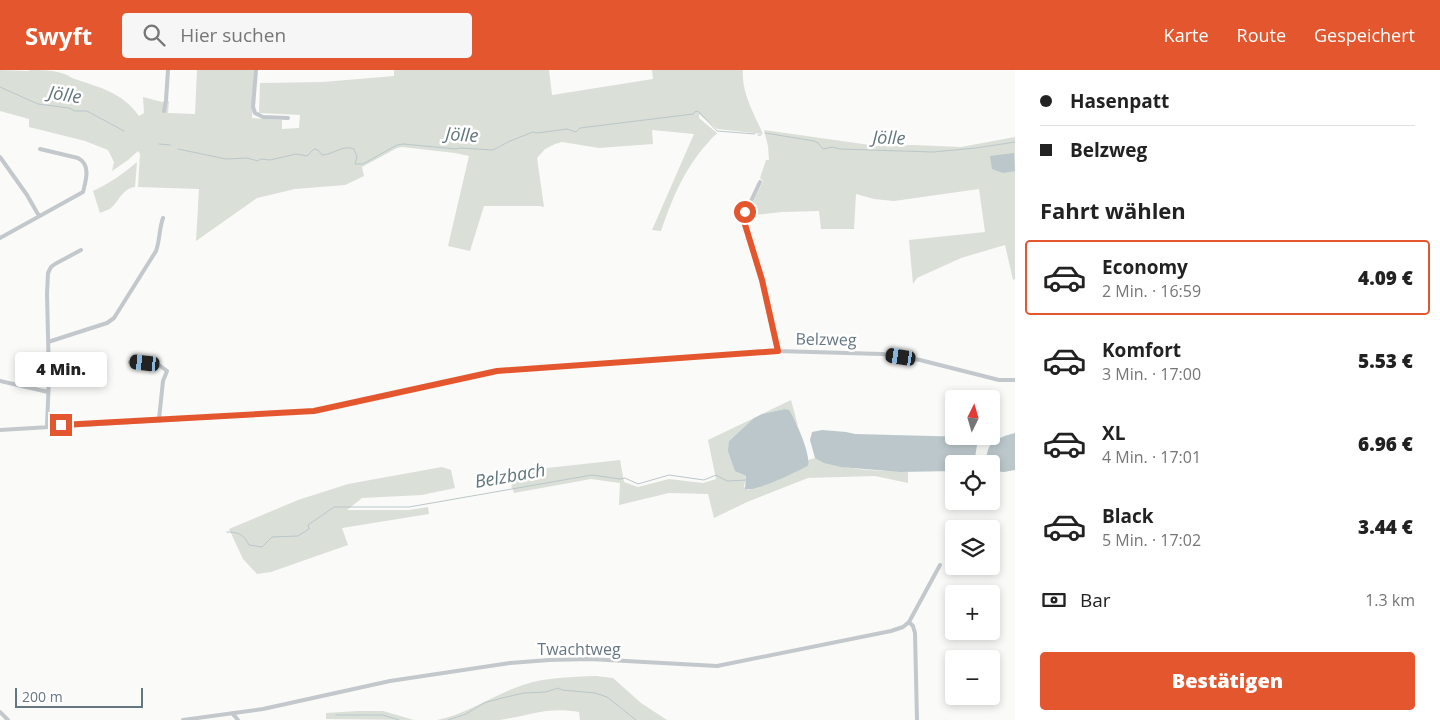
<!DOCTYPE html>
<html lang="de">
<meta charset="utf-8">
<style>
:root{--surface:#fff;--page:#f6f6f6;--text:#222;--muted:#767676;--line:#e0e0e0;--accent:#e4572e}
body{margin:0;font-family:"Open Sans",sans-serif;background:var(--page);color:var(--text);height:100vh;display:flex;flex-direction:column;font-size:19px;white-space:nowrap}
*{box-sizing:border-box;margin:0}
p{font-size:16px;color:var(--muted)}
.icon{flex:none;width:28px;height:28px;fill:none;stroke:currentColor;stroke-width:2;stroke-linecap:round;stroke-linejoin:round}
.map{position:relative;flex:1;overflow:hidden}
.panel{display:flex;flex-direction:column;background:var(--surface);width:425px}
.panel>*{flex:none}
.hud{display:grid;align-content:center;height:110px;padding:0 25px;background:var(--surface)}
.needle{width:32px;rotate:5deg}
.tools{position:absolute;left:945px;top:320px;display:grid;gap:10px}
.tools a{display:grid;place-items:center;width:55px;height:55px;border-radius:5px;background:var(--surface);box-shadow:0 2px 8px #0003;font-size:25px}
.scale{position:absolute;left:15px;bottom:12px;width:128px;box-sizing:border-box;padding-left:5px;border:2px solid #657683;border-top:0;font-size:14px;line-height:18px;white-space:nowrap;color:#657683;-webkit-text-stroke:4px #fff;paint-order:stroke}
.end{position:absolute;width:22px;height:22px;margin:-11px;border:6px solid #e4572e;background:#fff;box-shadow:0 0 0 2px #fff}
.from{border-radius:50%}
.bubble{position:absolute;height:35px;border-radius:5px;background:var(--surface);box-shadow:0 2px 8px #0003;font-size:16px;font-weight:800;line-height:35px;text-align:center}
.car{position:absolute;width:15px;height:30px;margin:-15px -8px;border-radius:6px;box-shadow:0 0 4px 1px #0007;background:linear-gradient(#222 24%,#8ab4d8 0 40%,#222 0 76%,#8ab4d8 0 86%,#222 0)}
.hud b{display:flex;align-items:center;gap:18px;height:48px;font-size:19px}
.hud b+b{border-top:1px solid var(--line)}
.hud i{width:12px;height:12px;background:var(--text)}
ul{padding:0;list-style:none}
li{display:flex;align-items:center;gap:15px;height:75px;margin:0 10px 8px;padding:0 15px;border:2px solid transparent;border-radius:5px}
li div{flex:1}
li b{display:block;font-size:19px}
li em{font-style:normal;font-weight:800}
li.active{border-color:var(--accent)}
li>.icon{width:45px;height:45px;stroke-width:1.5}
h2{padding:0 25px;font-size:22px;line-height:60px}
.pay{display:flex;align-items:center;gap:12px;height:55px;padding:0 25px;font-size:19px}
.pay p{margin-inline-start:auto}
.action{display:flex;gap:10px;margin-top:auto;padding:10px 25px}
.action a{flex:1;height:58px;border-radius:5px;background:var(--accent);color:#fff;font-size:20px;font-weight:800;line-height:58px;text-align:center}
header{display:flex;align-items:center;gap:30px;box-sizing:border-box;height:70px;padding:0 25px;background:var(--accent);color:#fff}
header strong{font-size:24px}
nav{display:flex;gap:28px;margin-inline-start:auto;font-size:18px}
.search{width:350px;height:45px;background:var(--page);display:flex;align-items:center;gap:12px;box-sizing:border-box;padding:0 18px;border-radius:5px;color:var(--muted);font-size:19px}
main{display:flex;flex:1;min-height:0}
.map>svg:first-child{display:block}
.green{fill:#dadfd7}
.water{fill:#bbc7cb}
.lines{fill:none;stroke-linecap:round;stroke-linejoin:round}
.stream{stroke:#bbc7cb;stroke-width:1}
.street{stroke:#c3c8cc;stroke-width:4}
.route{stroke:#e4572e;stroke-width:6}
.labels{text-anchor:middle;stroke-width:5;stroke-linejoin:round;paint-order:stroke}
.street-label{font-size:16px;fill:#657683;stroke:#fff}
.water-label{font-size:18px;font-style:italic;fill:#60757c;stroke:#fff}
</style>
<header>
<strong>Swyft</strong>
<div class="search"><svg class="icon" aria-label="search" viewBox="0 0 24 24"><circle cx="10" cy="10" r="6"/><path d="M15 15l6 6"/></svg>Hier suchen</div>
<nav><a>Karte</a><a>Route</a><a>Gespeichert</a></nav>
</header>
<main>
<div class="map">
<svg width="1015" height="650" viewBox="0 0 1015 650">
<rect width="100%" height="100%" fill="#fafaf8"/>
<!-- green -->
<path class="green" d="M0 0 28 1 30 0C44 0 61 0 72 8 100 18 121 21 139 46L144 43 143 27 162 32 169 31 168 43 195 44 197 0H254L252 48 282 50V59L299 58 300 45 259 43 260 13 323 12 394 6V0H549L552 25 653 9 652 0H743C741 22 754 44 763 64L717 59 699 44V48L717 63C687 93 675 121 661 161L652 160 694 64 652 60 653 74 599 78 562 72 555 74 545 79 537 88 544 137 539 136H484L470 181 448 176 469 86 455 83 402 77 397 78 362 97 364 106 345 115 295 119 257 128 196 171 199 119 138 117 140 84 138 81 128 90 112 101 114 92 108 80 85 71 29 57V49L0 41Z
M764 60 877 76 914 75 961 77 1015 67V209L1013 210 1005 175 961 188 917 208 913 214 909 170 985 162 979 119 894 131 874 129 856 124 854 159H821L819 141 782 142 746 146 763 111 760 108 766 90H769L768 76Z
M137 92 135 117C123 118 119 131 111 138 109 140 104 141 100 143L93 121C110 113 123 104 137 92Z
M791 330 798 356 788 340 783 339 762 344Z
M754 348 729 371 739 403 746 406 744 417 748 420 758 418 808 396V390L815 388C836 400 883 401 908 402V413L875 406 808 408 747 432 714 448 708 424 669 423 619 435 620 413 591 409 514 423 511 415 513 409 547 398 620 390 624 412 638 417 669 409 703 413 716 409 708 370Z
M442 397 451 400 455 418 422 425 362 428 347 440H409L428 437 429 444 342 458 348 475 271 502 257 504 243 489 229 459 298 430 348 414Z
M596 606 613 608 641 633 667 650H580L579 642C547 636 529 646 499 650 479 650 457 650 437 650 467 644 493 625 523 615 547 607 571 607 596 606Z
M358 641H383L414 650 326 649V643Z"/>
<!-- water -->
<path class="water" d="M1014 83 1015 101 1003 103 992 99 990 86Z
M784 339 789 340C796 351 811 384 808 396 795 402 757 422 745 419L746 406 735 401 728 381 729 371 754 348 762 344Z
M822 360 846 362 855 364 969 367 975 370 977 375 974 394H954V401L900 402 841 397 824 393 815 388 810 370 812 362Z
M1015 363V400L1004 402 991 401V394H986C987 371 994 369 1015 363Z"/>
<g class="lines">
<!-- stream -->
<path class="stream" d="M0 17 38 34 69 38 75 41H87L124 61
M765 63 814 71 818 73 823 79 832 77 840 79 933 82 976 78 1015 72
M758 65H761
M159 74 170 75
M178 79 226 89 247 88 258 91 260 89 270 90 296 84 307 86 314 79 318 80 322 85C333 85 343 74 354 79L357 87 355 94H363L397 75 403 74 456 79 460 78 493 80 510 71 533 62 537 63 567 59 576 62 580 58 693 44 696 41 699 42 717 61 755 64
M227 462C238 462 244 464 249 475L262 477 272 467 298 466 309 459 308 455 334 437H409L592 405 620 409 625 408 638 414 669 405 704 410 716 405 727 411 747 410
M336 645H383L399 650
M448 650 466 644 484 633 502 628 524 623 546 622 558 618 562 620 595 623 607 627 636 650"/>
<!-- street -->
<path class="street" d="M256 0 253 37 255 43 263 47 288 48
M164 41 166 30 168 0
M0 87 27 125 39 146
M760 112 743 148 762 210 777 281
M0 168 83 122C86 110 91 95 78 88L40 79
M48 272 107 253 114 248 156 181C160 170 159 159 163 148
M130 292 159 295 167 301 163 311 159 349
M0 311 48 322
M47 356 49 307 47 224 48 203 51 197 55 194 81 180
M0 360 314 341 497 301 777 281 882 284 920 290 999 310H1015
M909 552 913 556 915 563 917 650
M0 642 8 650
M232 643 238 650
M183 650 263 639 390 611 510 593 549 590 590 589 717 596 891 561 903 557 909 552 940 495"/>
</g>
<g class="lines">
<!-- route -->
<path class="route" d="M61 355 314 341 497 301 778 281 762 210 743 148 745 142"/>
</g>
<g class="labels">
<!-- street labels -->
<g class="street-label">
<text transform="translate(826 269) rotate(1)" y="6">Belzweg</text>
<text x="579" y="585">Twachtweg</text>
</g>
<!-- water labels -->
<g class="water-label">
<text transform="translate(65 25) rotate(9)" y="6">Jölle</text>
<text transform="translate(462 65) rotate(4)" y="6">Jölle</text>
<text transform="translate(889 68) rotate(2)" y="6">Jölle</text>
<text transform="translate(510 406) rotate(-10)" y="6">Belzbach</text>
</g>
</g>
</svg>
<div class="tools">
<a><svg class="needle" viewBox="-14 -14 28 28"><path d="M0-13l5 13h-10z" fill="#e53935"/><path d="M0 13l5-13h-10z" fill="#767676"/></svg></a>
<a><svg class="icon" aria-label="locate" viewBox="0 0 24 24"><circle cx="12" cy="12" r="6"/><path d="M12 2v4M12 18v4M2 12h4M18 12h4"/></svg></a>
<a><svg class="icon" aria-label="layers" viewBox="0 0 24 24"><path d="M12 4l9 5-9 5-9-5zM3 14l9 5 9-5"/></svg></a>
<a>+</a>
<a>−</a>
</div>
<div class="scale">200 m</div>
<i class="end from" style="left:745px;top:142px"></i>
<i class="end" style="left:61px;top:355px"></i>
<div class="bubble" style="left:15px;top:282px;width:92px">4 Min.</div>
<i class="car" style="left:901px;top:287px;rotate:279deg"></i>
<i class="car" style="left:145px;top:293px;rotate:276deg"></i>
</div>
<section class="panel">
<div class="hud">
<b><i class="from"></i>Hasenpatt</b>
<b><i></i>Belzweg</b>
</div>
<h2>Fahrt wählen</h2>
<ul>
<li class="active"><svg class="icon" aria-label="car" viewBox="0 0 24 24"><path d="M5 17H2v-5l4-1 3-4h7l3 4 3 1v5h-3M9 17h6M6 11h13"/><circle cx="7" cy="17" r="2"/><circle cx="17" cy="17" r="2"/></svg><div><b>Economy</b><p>2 Min. · 16:59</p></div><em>4.09 €</em></li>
<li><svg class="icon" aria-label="car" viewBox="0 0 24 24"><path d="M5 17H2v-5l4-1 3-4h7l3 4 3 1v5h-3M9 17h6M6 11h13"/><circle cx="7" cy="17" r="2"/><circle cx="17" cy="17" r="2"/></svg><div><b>Komfort</b><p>3 Min. · 17:00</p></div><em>5.53 €</em></li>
<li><svg class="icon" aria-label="car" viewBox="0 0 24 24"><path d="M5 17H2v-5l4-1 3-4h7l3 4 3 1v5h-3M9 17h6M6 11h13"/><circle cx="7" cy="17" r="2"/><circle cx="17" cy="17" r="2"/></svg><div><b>XL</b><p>4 Min. · 17:01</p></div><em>6.96 €</em></li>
<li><svg class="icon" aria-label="car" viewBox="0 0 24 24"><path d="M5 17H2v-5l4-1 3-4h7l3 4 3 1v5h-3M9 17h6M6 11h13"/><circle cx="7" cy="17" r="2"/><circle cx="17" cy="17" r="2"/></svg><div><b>Black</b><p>5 Min. · 17:02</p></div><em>3.44 €</em></li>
</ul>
<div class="pay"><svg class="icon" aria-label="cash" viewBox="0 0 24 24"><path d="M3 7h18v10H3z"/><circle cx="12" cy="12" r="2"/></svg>Bar<p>1.3 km</p></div>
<div class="action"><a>Bestätigen</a></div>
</section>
</main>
